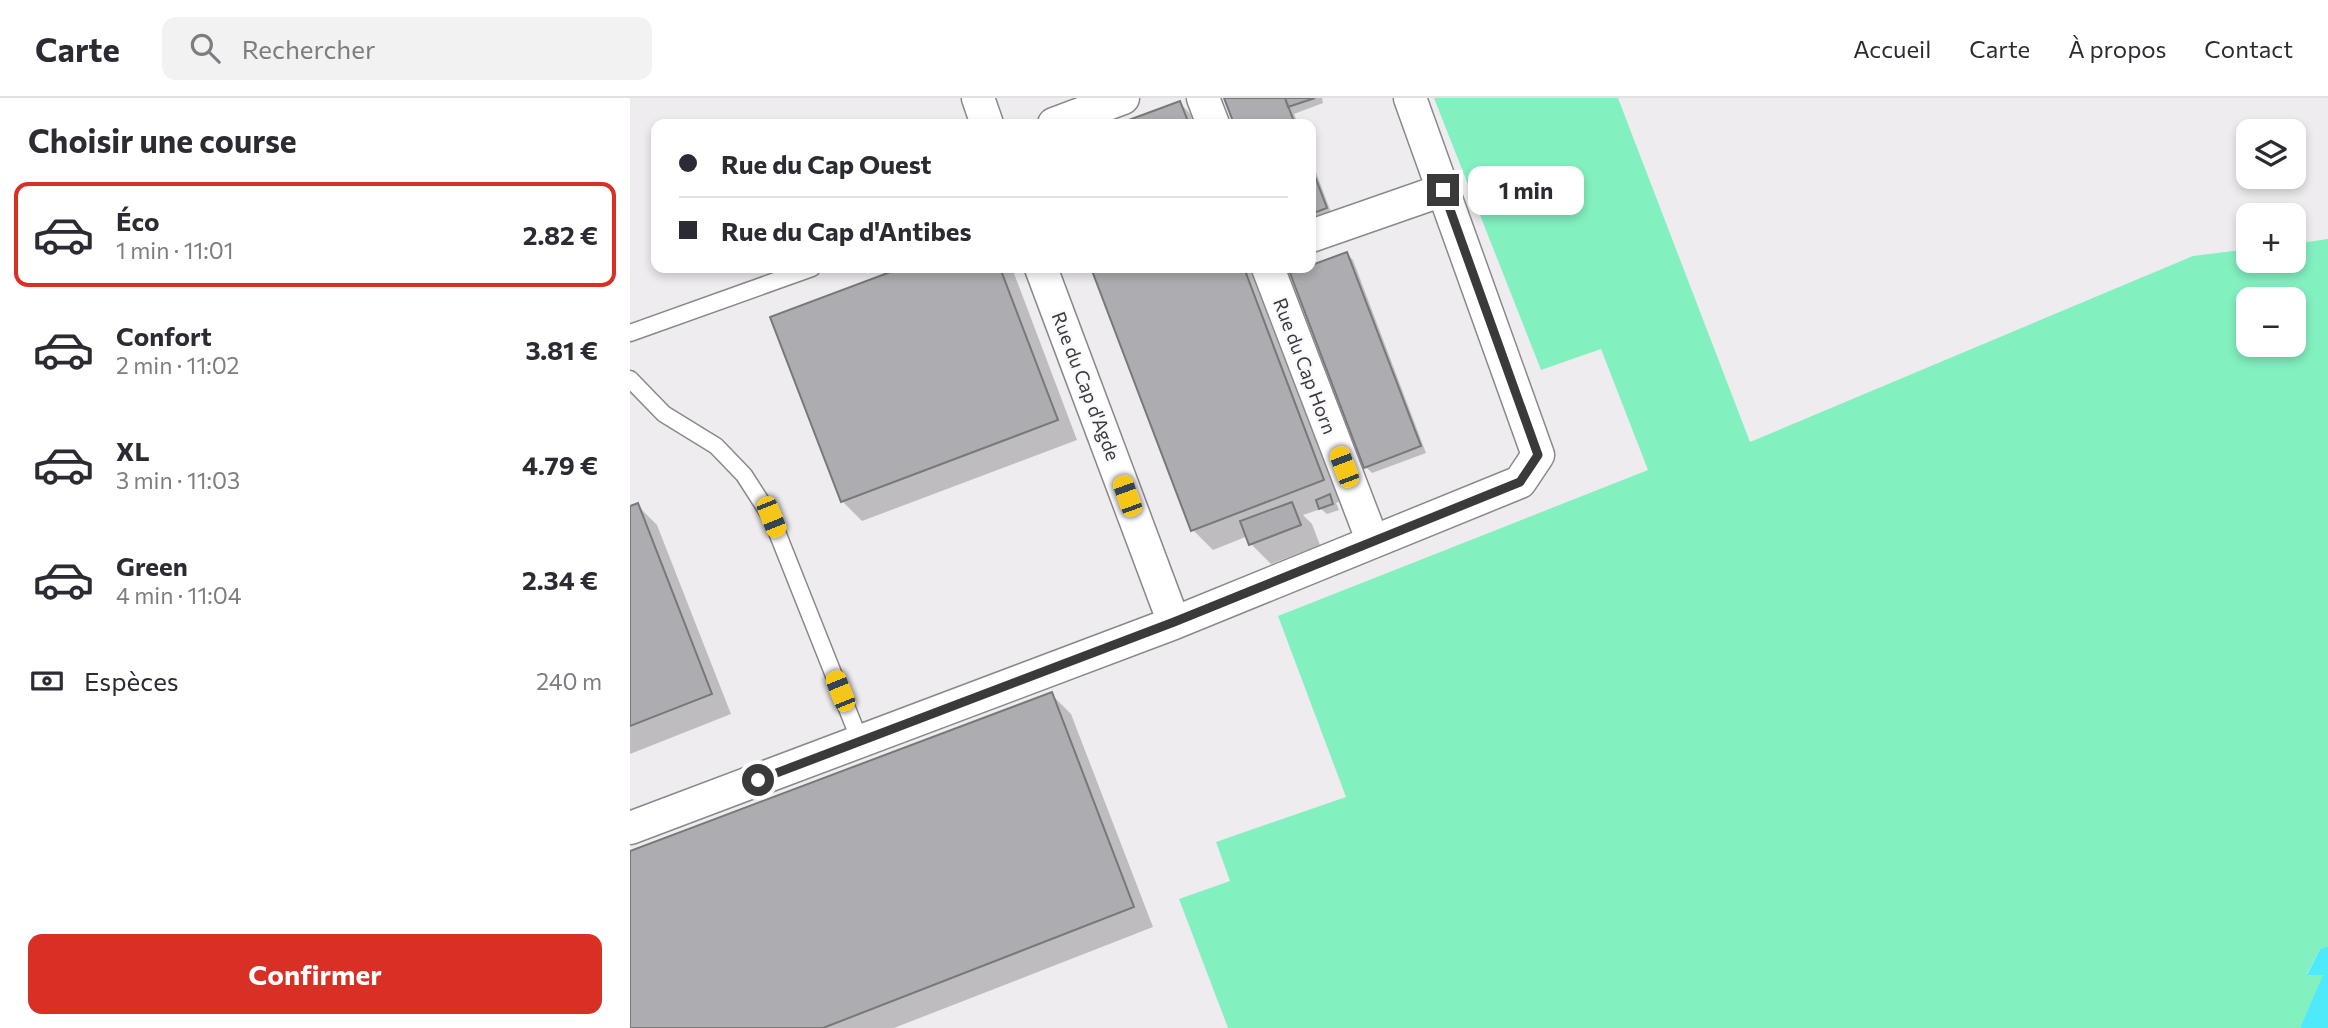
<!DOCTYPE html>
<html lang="fr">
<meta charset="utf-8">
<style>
:root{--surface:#fff;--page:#f2f2f3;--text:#2b2b33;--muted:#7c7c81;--line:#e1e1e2;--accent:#d93025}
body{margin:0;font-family:Commissioner,sans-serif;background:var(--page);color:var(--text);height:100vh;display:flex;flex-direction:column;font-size:26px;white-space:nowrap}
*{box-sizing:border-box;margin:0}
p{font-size:23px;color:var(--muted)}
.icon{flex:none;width:38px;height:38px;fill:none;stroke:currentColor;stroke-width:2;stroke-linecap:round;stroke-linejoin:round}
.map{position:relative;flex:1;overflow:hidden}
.panel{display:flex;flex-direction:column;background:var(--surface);width:630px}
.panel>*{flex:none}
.banner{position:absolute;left:21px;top:21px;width:665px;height:154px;border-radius:14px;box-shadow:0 4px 10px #0003;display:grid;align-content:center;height:154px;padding:0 28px;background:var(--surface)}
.tools{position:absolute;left:1606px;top:21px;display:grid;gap:14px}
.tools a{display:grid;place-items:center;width:70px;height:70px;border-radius:14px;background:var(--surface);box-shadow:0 4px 10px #0003;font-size:35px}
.end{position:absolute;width:32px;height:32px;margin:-16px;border:9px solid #3b3a3b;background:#fff;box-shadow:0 0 0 4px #fff}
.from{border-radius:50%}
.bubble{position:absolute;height:49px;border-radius:14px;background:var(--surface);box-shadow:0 4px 10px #0003;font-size:23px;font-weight:700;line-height:49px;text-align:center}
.car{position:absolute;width:21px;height:42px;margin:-21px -10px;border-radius:9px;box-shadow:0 0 5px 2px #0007;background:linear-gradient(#f5c518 24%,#345 0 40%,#f5c518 0 76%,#345 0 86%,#f5c518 0)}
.banner b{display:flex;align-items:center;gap:24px;height:66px;font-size:26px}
.banner b+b{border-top:2px solid var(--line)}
.banner i{width:18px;height:18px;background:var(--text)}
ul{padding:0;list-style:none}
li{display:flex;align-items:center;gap:21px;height:105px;margin:0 14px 10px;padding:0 14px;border:4px solid transparent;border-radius:14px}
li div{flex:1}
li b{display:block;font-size:26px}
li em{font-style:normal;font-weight:700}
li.active{border-color:var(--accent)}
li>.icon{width:63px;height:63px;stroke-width:1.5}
h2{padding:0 28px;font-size:32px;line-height:84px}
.pay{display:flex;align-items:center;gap:18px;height:77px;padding:0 28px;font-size:26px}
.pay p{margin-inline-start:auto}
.cta{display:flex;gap:14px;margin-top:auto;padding:14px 28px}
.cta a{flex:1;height:80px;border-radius:14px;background:var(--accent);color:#fff;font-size:28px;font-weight:700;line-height:80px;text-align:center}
header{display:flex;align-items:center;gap:42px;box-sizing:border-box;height:98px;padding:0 35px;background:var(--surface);border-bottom:2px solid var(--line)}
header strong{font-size:33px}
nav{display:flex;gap:38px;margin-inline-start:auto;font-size:24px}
.search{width:490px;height:63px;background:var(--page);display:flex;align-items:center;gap:18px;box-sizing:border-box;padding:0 24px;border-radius:14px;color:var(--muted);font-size:26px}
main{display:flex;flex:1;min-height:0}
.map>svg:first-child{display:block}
.green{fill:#83f0c0;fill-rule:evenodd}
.water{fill:#4eeaf9}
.shadow{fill:#0003}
.building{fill:#adacb0;stroke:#78787b;stroke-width:2}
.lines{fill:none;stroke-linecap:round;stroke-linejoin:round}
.lane-casing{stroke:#8a888c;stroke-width:19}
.street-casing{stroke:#8a888c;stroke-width:35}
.lane{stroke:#fff;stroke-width:16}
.street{stroke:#fff;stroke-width:32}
.route{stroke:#3b3a3b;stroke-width:9}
.labels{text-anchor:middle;stroke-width:5;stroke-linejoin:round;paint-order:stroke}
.street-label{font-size:19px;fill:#3b3a3b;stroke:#fbf9fd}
</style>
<header>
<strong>Carte</strong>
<div class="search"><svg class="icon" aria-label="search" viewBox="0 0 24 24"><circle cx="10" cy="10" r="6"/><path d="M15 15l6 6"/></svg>Rechercher</div>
<nav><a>Accueil</a><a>Carte</a><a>À propos</a><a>Contact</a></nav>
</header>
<main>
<section class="panel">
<h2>Choisir une course</h2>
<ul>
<li class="active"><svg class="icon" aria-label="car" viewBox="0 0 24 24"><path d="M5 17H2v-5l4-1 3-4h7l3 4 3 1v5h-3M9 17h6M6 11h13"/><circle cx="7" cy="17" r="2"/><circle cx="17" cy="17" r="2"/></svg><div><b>Éco</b><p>1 min · 11:01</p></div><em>2.82 €</em></li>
<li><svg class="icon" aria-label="car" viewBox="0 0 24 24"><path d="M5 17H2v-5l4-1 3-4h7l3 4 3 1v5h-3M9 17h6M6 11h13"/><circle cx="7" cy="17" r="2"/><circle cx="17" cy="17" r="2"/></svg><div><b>Confort</b><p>2 min · 11:02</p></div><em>3.81 €</em></li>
<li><svg class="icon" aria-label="car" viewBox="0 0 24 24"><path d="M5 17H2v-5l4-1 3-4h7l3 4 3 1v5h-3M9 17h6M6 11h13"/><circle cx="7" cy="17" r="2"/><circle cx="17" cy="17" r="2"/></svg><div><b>XL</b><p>3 min · 11:03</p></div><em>4.79 €</em></li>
<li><svg class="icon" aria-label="car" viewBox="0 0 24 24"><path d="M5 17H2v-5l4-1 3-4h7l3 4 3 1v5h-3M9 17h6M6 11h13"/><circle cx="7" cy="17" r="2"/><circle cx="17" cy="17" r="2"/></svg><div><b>Green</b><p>4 min · 11:04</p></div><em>2.34 €</em></li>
</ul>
<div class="pay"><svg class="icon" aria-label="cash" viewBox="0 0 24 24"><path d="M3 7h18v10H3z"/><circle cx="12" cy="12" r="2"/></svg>Espèces<p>240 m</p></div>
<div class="cta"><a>Confirmer</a></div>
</section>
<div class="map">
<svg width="1698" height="930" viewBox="0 0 1698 930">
<rect width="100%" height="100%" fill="#eeecef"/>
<!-- green -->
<path class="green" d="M804 0H988L1120 344 1563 158 1619 151V163H1664V146L1698 141V848L1690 851 1677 876 1694 877 1670 930H598L549 801 600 783 586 744 716 699 648 518 1018 372 971 251 911 272ZM1619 201H1664V247H1619Z"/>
<!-- water -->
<path class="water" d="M1698 848V930H1670L1693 877H1677L1690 851Z"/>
<!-- shadow -->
<path class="shadow" d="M596 0H692L693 5 664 16 668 26H606Z
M550 5 570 26H492Z
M681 61 702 117 681 125Z
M717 156 723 162 796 355 742 375 736 369Z
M276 170H382L447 342 232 423 212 403 142 220Z
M463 170H625L713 402 706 405 709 412 697 416 691 411 673 417 682 426 690 447 641 466 621 446 618 438 583 452 563 432Z
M7 407 27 427 101 616 0 656V410Z
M421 596 441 616 523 829 264 930H0V755Z"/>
<!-- building -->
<path class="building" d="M594 0H655L665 26H604Z
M655 0H685L658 9Z
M550 3 559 26H488Z
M681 68 697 110 681 116Z
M717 154 791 348 734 370 660 175Z
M271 170H370L428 322 211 404 140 219Z
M461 170H614L694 382 561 433Z
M700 396 703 406 689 411 686 402Z
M662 404 671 427 619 447 610 423Z
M8 405 82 596 0 628V408Z
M422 594 504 809 193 930H0V753Z"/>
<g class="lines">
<defs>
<path id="lane" d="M0 235 182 170
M0 281 34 316 86 348 114 377 141 419 230 643"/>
<path id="street" d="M348 0 357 26
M573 0 583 26
M424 26 493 0
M681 138 813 92
M411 170 544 525
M638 170 743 444
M0 730 544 525 890 384 908 357 780 0"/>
</defs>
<!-- lane casing -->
<use href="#lane" class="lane-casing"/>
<!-- street casing -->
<use href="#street" class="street-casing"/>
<!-- lane -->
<use href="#lane" class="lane"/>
<!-- street -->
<use href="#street" class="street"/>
</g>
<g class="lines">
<!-- route -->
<path class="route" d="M128 682 544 524 890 384 908 357 813 92"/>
</g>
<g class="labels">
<!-- street labels -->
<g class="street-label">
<text transform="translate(675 268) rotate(69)" y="7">Rue du Cap Horn</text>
<text transform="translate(456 288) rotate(69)" y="7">Rue du Cap d'Agde</text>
</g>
</g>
</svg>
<div class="tools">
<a><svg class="icon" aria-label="layers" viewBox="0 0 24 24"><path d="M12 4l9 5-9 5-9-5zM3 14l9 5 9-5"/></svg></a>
<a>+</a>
<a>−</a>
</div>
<i class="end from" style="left:128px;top:682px"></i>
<i class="end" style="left:813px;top:92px"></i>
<div class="bubble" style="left:838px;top:68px;width:116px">1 min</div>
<i class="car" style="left:714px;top:369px;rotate:339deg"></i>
<i class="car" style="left:497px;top:398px;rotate:340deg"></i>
<i class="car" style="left:141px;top:419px;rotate:158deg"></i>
<i class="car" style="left:210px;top:593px;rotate:338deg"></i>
<div class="banner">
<b><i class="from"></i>Rue du Cap Ouest</b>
<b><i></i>Rue du Cap d'Antibes</b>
</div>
</div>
</main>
